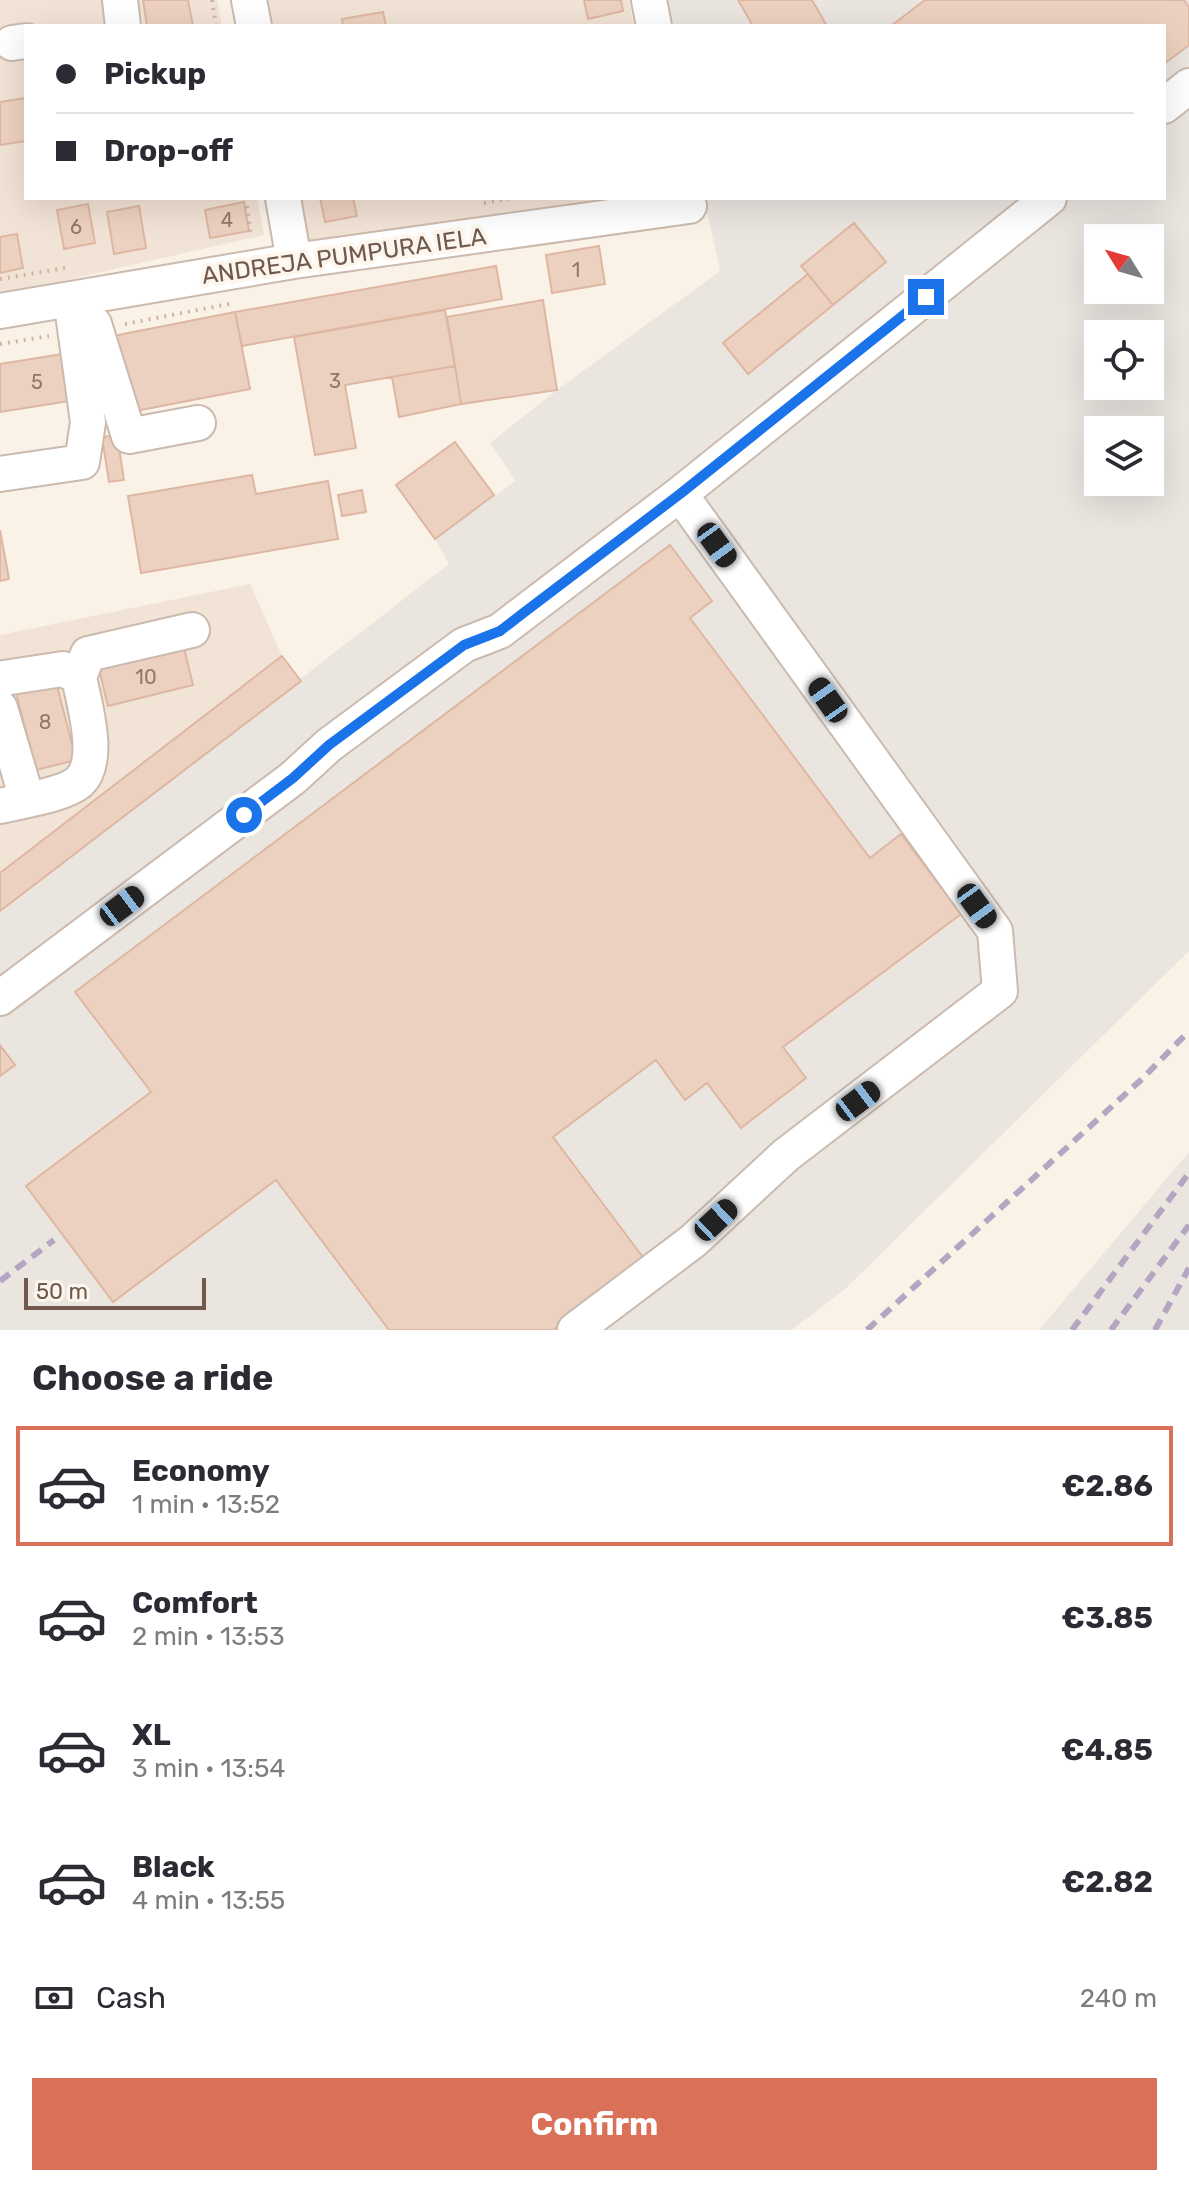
<!DOCTYPE html>
<meta charset="utf-8">
<style>
:root{--surface:#fff;--page:#f2f2f3;--text:#2b2b33;--muted:#7c7c81;--line:#e1e1e2;--accent:#d97057}
body{margin:0;font-family:Rubik,sans-serif;background:var(--page);color:var(--text);height:100vh;display:flex;flex-direction:column;font-size:30px;white-space:nowrap}
*{box-sizing:border-box;margin:0}
p{font-size:26px;color:var(--muted)}
.icon{flex:none;width:44px;height:44px;fill:none;stroke:currentColor;stroke-width:2;stroke-linecap:round;stroke-linejoin:round}
.map{position:relative;height:1330px;overflow:hidden}
.details{display:flex;flex-direction:column;background:var(--surface);flex:1}
.details>*{flex:none}
.top-card{position:absolute;left:24px;top:24px;width:1142px;height:176px;border-radius:0px;box-shadow:0 8px 32px #0002;display:grid;align-content:center;height:176px;padding:0 32px;background:var(--surface)}
.needle{width:52px;rotate:307deg}
.tools{position:absolute;left:1084px;top:224px;display:grid;gap:16px}
.tools a{display:grid;place-items:center;width:80px;height:80px;border-radius:0px;background:var(--surface);box-shadow:0 8px 32px #0002;font-size:40px}
.scale{position:absolute;left:24px;bottom:20px;width:182px;box-sizing:border-box;padding-left:8px;border:4px solid #71594d;border-top:0;font-size:22px;line-height:28px;white-space:nowrap;color:#71594d;-webkit-text-stroke:6px #fdf6ec;paint-order:stroke}
.end{position:absolute;width:36px;height:36px;margin:-18px;border:10px solid #1a73e8;background:#fff;box-shadow:0 0 0 4px #fff}
.from{border-radius:50%}
.car{position:absolute;width:24px;height:48px;margin:-24px -12px;border-radius:10px;box-shadow:0 0 6px 2px #0007;background:linear-gradient(#222 24%,#8ab4d8 0 40%,#222 0 76%,#8ab4d8 0 86%,#222 0)}
.top-card b{display:flex;align-items:center;gap:28px;height:76px;font-size:30px}
.top-card b+b{border-top:2px solid var(--line)}
.top-card i{width:20px;height:20px;background:var(--text)}
ul{padding:0;list-style:none}
li{display:flex;align-items:center;gap:24px;height:120px;margin:0 16px 12px;padding:0 16px;border:4px solid transparent;border-radius:0px}
li div{flex:1}
li b{display:block;font-size:30px}
li em{font-style:normal;font-weight:700}
li.on{border-color:var(--accent)}
li>.icon{width:72px;height:72px;stroke-width:1.5}
h2{padding:0 32px;font-size:36px;line-height:96px}
.pay{display:flex;align-items:center;gap:20px;height:88px;padding:0 32px;font-size:30px}
.pay p{margin-inline-start:auto}
.cta{display:flex;gap:16px;margin-top:auto;padding:16px 32px}
.cta a{flex:1;height:92px;border-radius:0px;background:var(--accent);color:#fff;font-size:32px;font-weight:700;line-height:92px;text-align:center}
.map>svg:first-child{display:block}
.residential{fill:#f1e3d5}
.industrial{fill:#ebe5e0;fill-rule:evenodd}
.building{fill:#edd1c0;stroke:#deb7a2;stroke-width:2}
.lines{fill:none;stroke-linecap:round;stroke-linejoin:round}
.minor-casing{stroke:#cbbaad;stroke-width:38}
.path{stroke:#d2b4a4;stroke-width:4;stroke-dasharray:2 6;stroke-linecap:butt}
.minor{stroke:#fff;stroke-width:34}
.rail{stroke:#b4a6c3;stroke-width:6;stroke-dasharray:12 8;stroke-linecap:butt}
.route{stroke:#1a73e8;stroke-width:10}
.labels{text-anchor:middle;stroke-width:8;stroke-linejoin:round;paint-order:stroke}
.number-label{font-size:20px;fill:#90776a}
.street-label{font-size:24px;fill:#71594d;stroke:#fdf6ec}
</style>
<div class="map">
<svg width="1189" height="1330" viewBox="0 0 1189 1330">
<rect width="100%" height="100%" fill="#faf2e6"/>
<!-- residential -->
<path class="residential" d="M0 0H217L222 26H26V198H257L264 235 0 295Z
M268 0H629L634 26H271Z
M292 198H606L298 246Z
M250 584 282 656 301 681 0 911V635Z"/>
<!-- industrial -->
<path class="industrial" d="M667 0H1189V951L845 1289 792 1330H0V911L449 564 435 539 516 481 490 443 557 390 720 271 704 198H1164V26H672ZM1098 238H1150V290H1098ZM1098 334H1150V386H1098ZM1098 430H1150V482H1098Z
M1189 1152V1330H1039Z"/>
<!-- building -->
<path class="building" d="M143 0H188L193 26H147Z
M584 0H621L623 11 588 19Z
M738 0H812L827 26H753Z
M925 0H1184L1189 7V45L1164 64V26H891Z
M383 12 386 26H343L342 19Z
M26 98V141L0 145V102Z
M320 198H353L357 216 325 222Z
M244 202 249 231 210 238 205 210Z
M88 204 95 243 64 249 57 210Z
M139 206 146 248 114 254 107 212Z
M854 223 886 262 833 305 801 266Z
M17 234 23 268 0 273V237Z
M599 246 605 284 552 293 546 255Z
M496 266 502 299 242 346 235 312Z
M808 274 833 305 748 374 723 343Z
M543 300 557 390 461 404 447 317Z
M445 310 455 366 345 385 356 448 315 455 294 337Z
M235 312 250 389 130 412 108 337Z
M69 353 76 400 0 412V364Z
M455 366 461 404 399 417 392 377Z
M117 435 124 480 109 482 102 437Z
M455 442 494 495 435 539 396 485Z
M252 475 256 494 328 481 338 539 141 573 128 496Z
M362 490 366 512 342 516 338 495Z
M0 530 9 579 0 581Z
M670 545 712 601 690 618 870 858 901 834 961 914 783 1047 806 1078 741 1128 707 1083 685 1100 656 1060 553 1137 645 1260 553 1330H389L276 1180 113 1302 26 1186 151 1092 75 992Z
M184 648 193 685 108 706 99 669Z
M282 656 301 681 0 911V873Z
M54 674 76 760 36 770 14 685Z
M0 1045 15 1065 0 1076Z"/>
<g class="lines">
<defs>
<path id="minor" d="M120 0 123 26
M249 0 254 26
M649 0 654 26
M12 43 26 41
M1164 106 1189 86
M283 198 294 261
M0 311 294 261 689 206 687 198
M94 324 129 436 198 423
M0 474 82 462 88 422 71 299
M79 677 88 654 192 630
M0 708 27 799
M0 806C20 801 64 795 79 782 102 761 84 704 79 677L63 669 4 678
M0 998 293 778 329 745 464 645 500 631 680 494 1049 198
M575 1330 693 1241 786 1155 1000 991 995 931 680 494"/>
</defs>
<!-- minor casing -->
<use href="#minor" class="minor-casing"/>
<!-- path -->
<path class="path" d="M212 0 216 26
M246 198 251 237
M484 203 513 198
M0 279 65 268
M125 324 234 303
M0 344 49 336"/>
<!-- minor -->
<use href="#minor" class="minor"/>
<!-- rail -->
<path class="rail" d="M0 1281 54 1240
M867 1330 1143 1078 1189 1031
M1072 1330 1189 1173
M1111 1330 1189 1225
M1155 1330 1189 1268"/>
</g>
<g class="lines">
<!-- route -->
<path class="route" d="M244 815 293 778 329 745 464 645 500 631 522 614 680 494 926 297"/>
</g>
<g class="labels">
<!-- number labels -->
<g class="number-label">
<text x="227" y="227">4</text>
<text x="76" y="234">6</text>
<text x="576" y="277">1</text>
<text x="335" y="388">3</text>
<text x="37" y="389">5</text>
<text x="146" y="684">10</text>
<text x="45" y="729">8</text>
</g>
<!-- street labels -->
<g class="street-label">
<text transform="translate(344 256) rotate(-8)" y="8">ANDREJA PUMPURA IELA</text>
</g>
</g>
</svg>
<div class="tools">
<a><svg class="needle" viewBox="-14 -14 28 28"><path d="M0-13l5 13h-10z" fill="#e53935"/><path d="M0 13l5-13h-10z" fill="#7c7c81"/></svg></a>
<a><svg class="icon" aria-label="locate" viewBox="0 0 24 24"><circle cx="12" cy="12" r="6"/><path d="M12 2v4M12 18v4M2 12h4M18 12h4"/></svg></a>
<a><svg class="icon" aria-label="layers" viewBox="0 0 24 24"><path d="M12 4l9 5-9 5-9-5zM3 14l9 5 9-5"/></svg></a>
</div>
<div class="scale">50 m</div>
<i class="end from" style="left:244px;top:815px"></i>
<i class="end" style="left:926px;top:297px"></i>
<i class="car" style="left:717px;top:545px;rotate:144deg"></i>
<i class="car" style="left:828px;top:700px;rotate:325deg"></i>
<i class="car" style="left:122px;top:906px;rotate:53deg"></i>
<i class="car" style="left:977px;top:906px;rotate:144deg"></i>
<i class="car" style="left:858px;top:1101px;rotate:53deg"></i>
<i class="car" style="left:716px;top:1220px;rotate:47deg"></i>
<div class="top-card">
<b><i class="from"></i>Pickup</b>
<b><i></i>Drop-off</b>
</div>
</div>
<section class="details">
<h2>Choose a ride</h2>
<ul>
<li class="on"><svg class="icon" aria-label="car" viewBox="0 0 24 24"><path d="M5 17H2v-5l4-1 3-4h7l3 4 3 1v5h-3M9 17h6M6 11h13"/><circle cx="7" cy="17" r="2"/><circle cx="17" cy="17" r="2"/></svg><div><b>Economy</b><p>1 min · 13:52</p></div><em>€2.86</em></li>
<li><svg class="icon" aria-label="car" viewBox="0 0 24 24"><path d="M5 17H2v-5l4-1 3-4h7l3 4 3 1v5h-3M9 17h6M6 11h13"/><circle cx="7" cy="17" r="2"/><circle cx="17" cy="17" r="2"/></svg><div><b>Comfort</b><p>2 min · 13:53</p></div><em>€3.85</em></li>
<li><svg class="icon" aria-label="car" viewBox="0 0 24 24"><path d="M5 17H2v-5l4-1 3-4h7l3 4 3 1v5h-3M9 17h6M6 11h13"/><circle cx="7" cy="17" r="2"/><circle cx="17" cy="17" r="2"/></svg><div><b>XL</b><p>3 min · 13:54</p></div><em>€4.85</em></li>
<li><svg class="icon" aria-label="car" viewBox="0 0 24 24"><path d="M5 17H2v-5l4-1 3-4h7l3 4 3 1v5h-3M9 17h6M6 11h13"/><circle cx="7" cy="17" r="2"/><circle cx="17" cy="17" r="2"/></svg><div><b>Black</b><p>4 min · 13:55</p></div><em>€2.82</em></li>
</ul>
<div class="pay"><svg class="icon" aria-label="cash" viewBox="0 0 24 24"><path d="M3 7h18v10H3z"/><circle cx="12" cy="12" r="2"/></svg>Cash<p>240 m</p></div>
<div class="cta"><a>Confirm</a></div>
</section>
